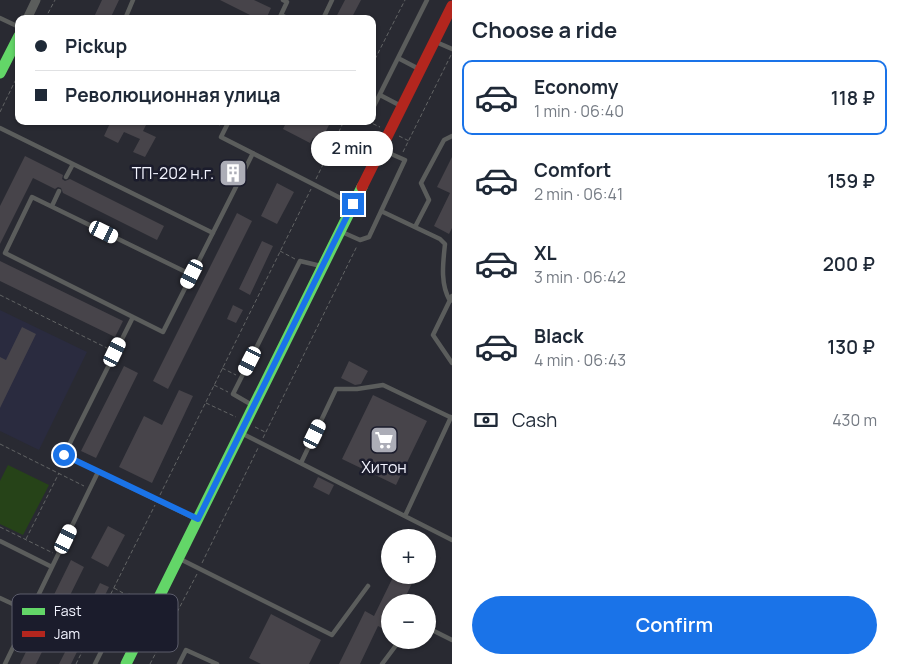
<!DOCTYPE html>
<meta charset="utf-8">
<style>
:root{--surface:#fff;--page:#f2f2f3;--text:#1f2937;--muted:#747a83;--line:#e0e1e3;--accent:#1a73e8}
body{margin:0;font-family:Manrope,sans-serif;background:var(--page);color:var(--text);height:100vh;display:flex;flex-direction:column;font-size:19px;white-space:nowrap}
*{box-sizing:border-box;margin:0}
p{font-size:16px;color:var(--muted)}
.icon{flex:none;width:28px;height:28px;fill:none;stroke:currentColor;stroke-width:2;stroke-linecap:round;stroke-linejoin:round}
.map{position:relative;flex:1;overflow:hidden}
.sheet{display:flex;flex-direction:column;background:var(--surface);width:445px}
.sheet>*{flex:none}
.banner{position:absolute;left:15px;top:15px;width:361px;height:110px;border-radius:10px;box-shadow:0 1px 4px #0004;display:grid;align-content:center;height:110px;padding:0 20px;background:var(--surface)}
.tools{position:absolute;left:381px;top:529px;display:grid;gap:10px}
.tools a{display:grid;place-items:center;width:55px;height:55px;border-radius:50%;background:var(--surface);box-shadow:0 1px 4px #0004;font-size:25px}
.end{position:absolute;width:22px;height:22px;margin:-11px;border:6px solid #1a73e8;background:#fff;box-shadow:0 0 0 2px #fff}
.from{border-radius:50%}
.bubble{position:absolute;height:35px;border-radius:18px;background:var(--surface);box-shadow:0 1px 4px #0004;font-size:16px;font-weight:600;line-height:35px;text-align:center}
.car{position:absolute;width:15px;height:30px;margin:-15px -8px;border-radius:6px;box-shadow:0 0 4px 1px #0007;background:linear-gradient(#fff 24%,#345 0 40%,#fff 0 76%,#345 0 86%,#fff 0)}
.banner b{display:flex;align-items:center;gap:18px;height:48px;font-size:19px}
.banner b+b{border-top:1px solid var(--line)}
.banner i{width:12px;height:12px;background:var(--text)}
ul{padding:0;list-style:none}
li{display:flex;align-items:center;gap:15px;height:75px;margin:0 10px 8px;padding:0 10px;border:2px solid transparent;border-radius:10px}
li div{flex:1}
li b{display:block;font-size:19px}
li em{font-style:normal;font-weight:600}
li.active{border-color:var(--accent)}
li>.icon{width:45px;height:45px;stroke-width:1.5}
h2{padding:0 20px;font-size:22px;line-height:60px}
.pay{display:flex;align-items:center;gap:12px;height:55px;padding:0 20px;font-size:19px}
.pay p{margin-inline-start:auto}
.button{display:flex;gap:10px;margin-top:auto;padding:10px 20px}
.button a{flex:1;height:58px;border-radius:30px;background:var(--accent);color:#fff;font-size:20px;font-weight:600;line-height:58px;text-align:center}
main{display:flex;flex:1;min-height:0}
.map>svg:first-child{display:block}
.built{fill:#2a2b3f}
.green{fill:#264318}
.building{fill:#47444a}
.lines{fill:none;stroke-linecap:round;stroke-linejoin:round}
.path{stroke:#626465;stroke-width:1;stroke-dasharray:4 2.5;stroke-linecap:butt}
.lane{stroke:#5b5d5c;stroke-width:4.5}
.street{stroke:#5b5d5c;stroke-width:9}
.fast{stroke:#63d668;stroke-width:11}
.jam{stroke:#b3261e;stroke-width:11}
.route{stroke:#1a73e8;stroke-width:6}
.labels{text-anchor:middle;stroke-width:5;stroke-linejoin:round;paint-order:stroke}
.poi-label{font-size:16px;fill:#f3f4ff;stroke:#1b1c2c;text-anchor:end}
.key{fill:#1b1c2c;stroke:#5c5d6b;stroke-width:1}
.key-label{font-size:14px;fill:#f3f4ff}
</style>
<main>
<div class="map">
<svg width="452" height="664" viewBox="0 0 452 664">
<rect width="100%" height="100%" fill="#292a32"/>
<!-- built -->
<path class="built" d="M0 310 87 352 39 450 0 431Z"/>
<!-- green -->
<path class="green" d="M8 465 49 485 23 535 0 524V481Z"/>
<!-- building -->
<path class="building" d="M102 0H119L110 19H93Z
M220 0H254L271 8 266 19H258Z
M345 0H361L351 19H335Z
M111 121H125L129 123 130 121H148L143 131 156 137 145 157 133 152 140 139 124 132 118 143 104 136Z
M287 121H331L321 141 313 138 310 143 283 129Z
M25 156 63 175 62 179 65 181 70 179 164 226 157 240 63 193 61 188 58 187 55 189 33 178 0 244V206Z
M452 157V228L449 234 434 226 450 193 437 187Z
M277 183 294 192 277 224 261 216Z
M237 213 252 221 168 389 153 381Z
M262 241 273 246 250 295 239 289Z
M0 261 123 321 115 337 0 281Z
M233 305 243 310 236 323 227 319Z
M22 327 36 334 0 408V357L6 360Z
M349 361 368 371 361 384 355 385 341 378Z
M124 366 138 373 96 458 81 451Z
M179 390 193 396 152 483 119 467 144 416 162 425Z
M373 395 427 421 396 485 342 459Z
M318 477 334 485 329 495 313 487Z
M108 526 125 535 108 567 91 558Z
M71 560 84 567 36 664H20Z
M394 575H416L403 602H390V632L378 626 360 664H339L365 611 374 616Z
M100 583 109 587 71 664H59Z
M271 614 321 640 309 664H261L249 658Z"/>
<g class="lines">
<!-- path -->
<path class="path" d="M45 19 55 0
M372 65 405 0
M0 112 19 73
M211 121 220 125
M367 121 380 127
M399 136 409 141
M403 152 451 55
M316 179 344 121
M280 251 295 259
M0 295 109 349
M222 368 236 375
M214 385 228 392
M206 403 236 417
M255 427 265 432
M263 438 357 246
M0 444 84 486
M160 495 311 189
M0 527 53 553
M26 539 59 473
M202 563 258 448
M114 588 123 593
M76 664 155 505
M150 664 197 574"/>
<!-- lane -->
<path class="lane" d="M281 15 289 19
M0 18 19 27
M125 19 133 0
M279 19 287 2 283 0
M323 19 332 0
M436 42 452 49
M419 69 398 58 427 0
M380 95 401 106
M372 110 398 58
M229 121 221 137 352 204
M0 128 213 233
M66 177 73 164
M52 206 59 191
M381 211 440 239 445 244C443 263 440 284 450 301
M415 227 429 200 421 183 444 140 452 136
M342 232 360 240 369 237 405 160 382 150
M192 275 32 197 5 253 163 332 253 153
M452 296 433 335 452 363
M133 317 64 455 196 519
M252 405 233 394 300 261 321 266
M243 434 452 540
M301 463 336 389H357L383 385 452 418
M405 516 451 417
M0 541 52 567
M180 559 332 635 368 586
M0 598 30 612
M428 628 452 640
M5 664 98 472
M95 664 129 596 154 604
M179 664 186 650 217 664
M382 664 400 640"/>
<!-- street -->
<path class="street" d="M27 19 36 0"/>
<!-- fast -->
<path class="fast" d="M0 73 19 36
M126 664 362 187"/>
<!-- jam -->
<path class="jam" d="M362 187 452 6"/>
</g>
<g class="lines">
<!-- route -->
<path class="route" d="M64 455 198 519 353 204"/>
</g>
<!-- icons -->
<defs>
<symbol id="building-square" viewBox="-11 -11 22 22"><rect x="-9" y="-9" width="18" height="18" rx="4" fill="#acadb7" stroke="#1b1c2c"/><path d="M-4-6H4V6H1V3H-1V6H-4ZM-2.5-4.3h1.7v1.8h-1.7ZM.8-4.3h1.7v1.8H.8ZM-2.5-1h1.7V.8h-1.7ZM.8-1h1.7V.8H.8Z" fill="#fff"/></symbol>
<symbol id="supermarket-square" viewBox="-11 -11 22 22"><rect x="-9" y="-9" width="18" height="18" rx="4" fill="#acadb7" stroke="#1b1c2c"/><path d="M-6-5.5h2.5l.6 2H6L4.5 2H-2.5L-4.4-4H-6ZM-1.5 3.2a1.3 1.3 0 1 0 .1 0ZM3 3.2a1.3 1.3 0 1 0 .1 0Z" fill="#fff"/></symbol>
</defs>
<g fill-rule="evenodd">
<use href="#building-square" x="217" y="157" width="32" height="32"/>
<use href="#supermarket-square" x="368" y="424" width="32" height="32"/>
</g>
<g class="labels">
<!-- poi labels -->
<g class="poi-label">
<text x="214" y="179">ТП-202 н.г.</text>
<text x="384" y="473" text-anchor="middle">Хитон</text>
</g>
</g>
<!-- legend -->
<rect x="12" y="594" width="166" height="58" rx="8" class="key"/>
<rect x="22" y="608" width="23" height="7" fill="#63d668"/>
<rect x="22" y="631" width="23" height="6" fill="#b3261e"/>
<g class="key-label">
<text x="54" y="616">Fast</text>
<text x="54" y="639">Jam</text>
</g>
</svg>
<div class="tools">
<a>+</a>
<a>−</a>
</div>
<i class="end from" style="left:64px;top:455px"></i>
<i class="end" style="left:353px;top:204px"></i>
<div class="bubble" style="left:311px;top:131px;width:82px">2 min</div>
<i class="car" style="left:104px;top:232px;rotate:116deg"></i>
<i class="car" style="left:192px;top:274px;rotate:207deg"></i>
<i class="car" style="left:115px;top:352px;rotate:26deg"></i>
<i class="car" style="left:250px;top:361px;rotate:207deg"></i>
<i class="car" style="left:315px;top:434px;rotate:26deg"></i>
<i class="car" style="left:66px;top:539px;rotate:26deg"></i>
<div class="banner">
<b><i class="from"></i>Pickup</b>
<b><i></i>Революционная улица</b>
</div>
</div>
<section class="sheet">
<h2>Choose a ride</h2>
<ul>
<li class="active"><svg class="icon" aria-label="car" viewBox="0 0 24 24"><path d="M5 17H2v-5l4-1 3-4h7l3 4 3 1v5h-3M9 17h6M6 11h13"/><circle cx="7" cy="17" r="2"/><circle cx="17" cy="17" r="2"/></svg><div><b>Economy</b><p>1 min · 06:40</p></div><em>118 ₽</em></li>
<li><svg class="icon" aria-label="car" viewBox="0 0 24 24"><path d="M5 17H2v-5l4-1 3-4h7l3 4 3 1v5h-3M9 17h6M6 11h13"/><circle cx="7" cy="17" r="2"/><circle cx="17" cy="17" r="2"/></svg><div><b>Comfort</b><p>2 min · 06:41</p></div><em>159 ₽</em></li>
<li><svg class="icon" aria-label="car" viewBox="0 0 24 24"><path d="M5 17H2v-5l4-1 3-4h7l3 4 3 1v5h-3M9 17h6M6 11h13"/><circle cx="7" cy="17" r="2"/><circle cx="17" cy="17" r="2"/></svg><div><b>XL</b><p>3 min · 06:42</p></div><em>200 ₽</em></li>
<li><svg class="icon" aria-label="car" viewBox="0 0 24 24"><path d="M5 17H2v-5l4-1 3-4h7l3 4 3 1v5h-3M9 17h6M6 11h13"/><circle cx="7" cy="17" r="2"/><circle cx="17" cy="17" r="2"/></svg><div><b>Black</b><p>4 min · 06:43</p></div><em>130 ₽</em></li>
</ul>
<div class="pay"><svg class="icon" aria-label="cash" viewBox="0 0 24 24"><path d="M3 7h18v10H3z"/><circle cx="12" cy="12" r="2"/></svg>Cash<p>430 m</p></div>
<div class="button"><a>Confirm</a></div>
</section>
</main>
